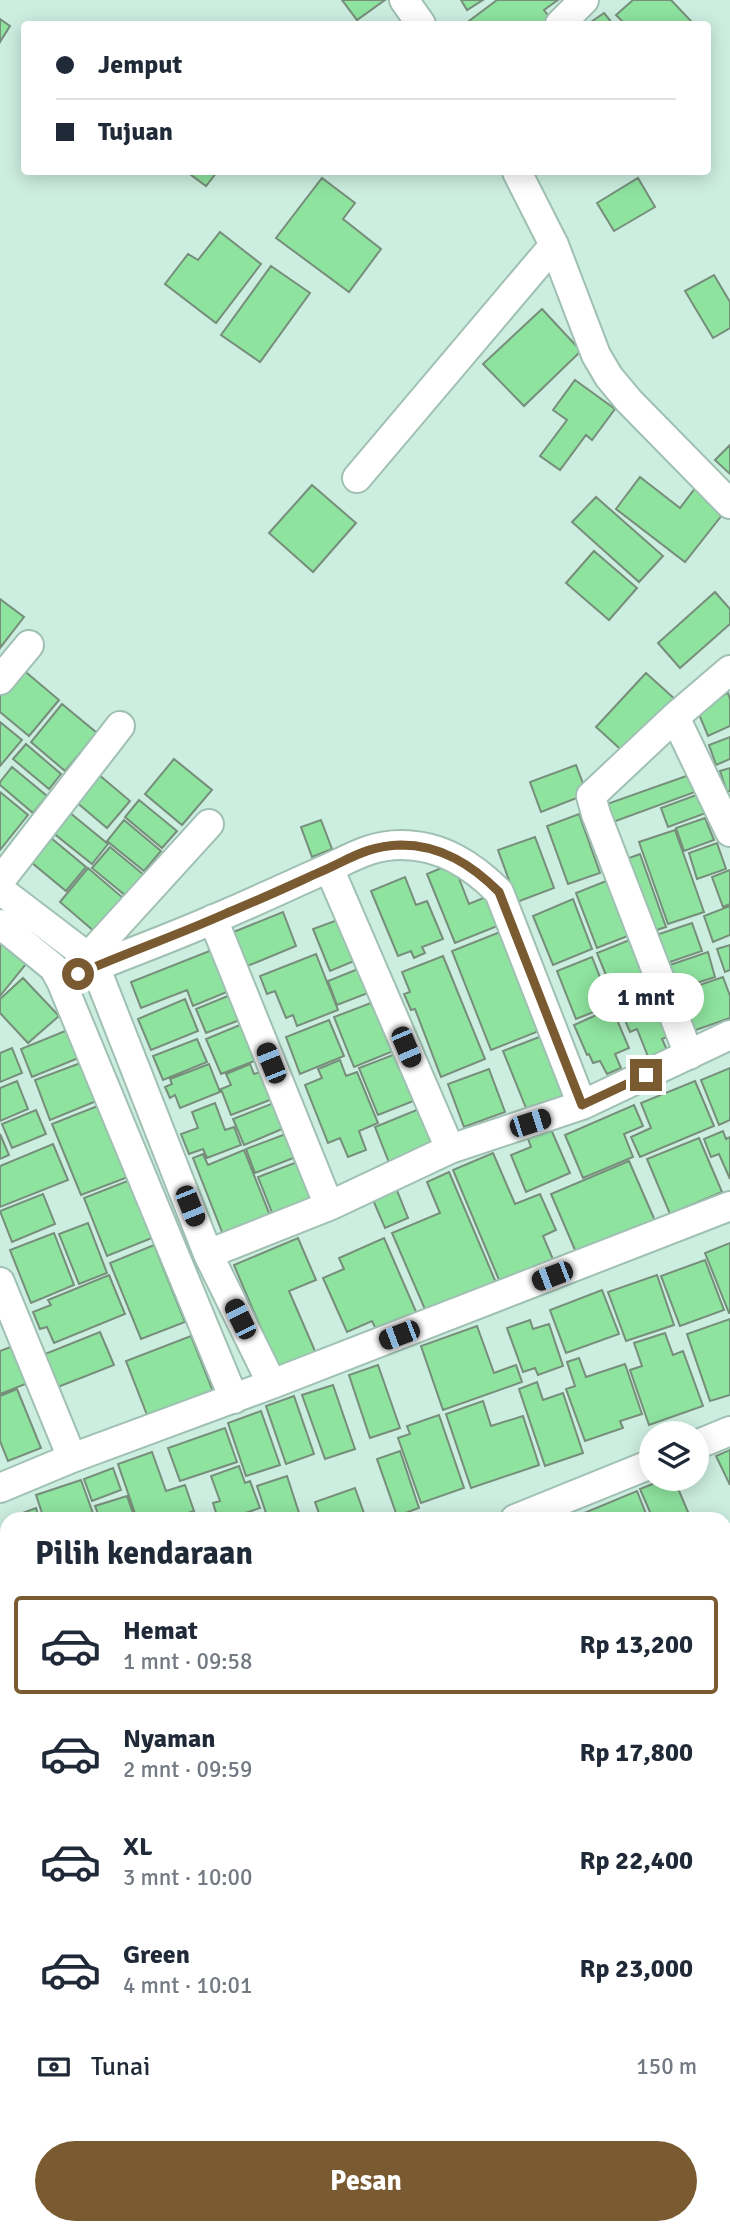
<!DOCTYPE html>
<html lang="id">
<meta charset="utf-8">
<style>
:root{--surface:#fff;--page:#f2f2f3;--text:#1f2937;--muted:#747a83;--line:#e0e1e3;--accent:#7a5a30}
body{margin:0;font-family:Signika,sans-serif;background:var(--page);color:var(--text);height:100vh;display:flex;flex-direction:column;font-size:26px;white-space:nowrap}
*{box-sizing:border-box;margin:0}
p{font-size:23px;color:var(--muted)}
.icon{flex:none;width:38px;height:38px;fill:none;stroke:currentColor;stroke-width:2;stroke-linecap:round;stroke-linejoin:round}
.map{position:relative;flex:1;overflow:hidden}
.panel{position:absolute;left:0px;top:1512px;width:732px;height:723px;display:flex;flex-direction:column;background:var(--surface);border-radius:21px 21px 0 0;box-shadow:0 4px 18px #0003}
.panel>*{flex:none}
.guide{position:absolute;left:21px;top:21px;width:690px;height:154px;border-radius:7px;box-shadow:0 4px 18px #0003;display:grid;align-content:center;height:154px;padding:0 35px;background:var(--surface)}
.fabs{position:absolute;left:639px;top:1421px;display:grid;gap:14px}
.fabs a{display:grid;place-items:center;width:70px;height:70px;border-radius:50%;background:var(--surface);box-shadow:0 4px 18px #0003;font-size:35px}
.end{position:absolute;width:32px;height:32px;margin:-16px;border:9px solid #7a5a30;background:#fff;box-shadow:0 0 0 4px #fff}
.from{border-radius:50%}
.bubble{position:absolute;height:49px;border-radius:24px;background:var(--surface);box-shadow:0 4px 18px #0003;font-size:23px;font-weight:800;line-height:49px;text-align:center}
.car{position:absolute;width:21px;height:42px;margin:-21px -10px;border-radius:9px;box-shadow:0 0 5px 2px #0007;background:linear-gradient(#222 24%,#8ab4d8 0 40%,#222 0 76%,#8ab4d8 0 86%,#222 0)}
.guide b{display:flex;align-items:center;gap:24px;height:66px;font-size:26px}
.guide b+b{border-top:2px solid var(--line)}
.guide i{width:18px;height:18px;background:var(--text)}
ul{padding:0;list-style:none}
li{display:flex;align-items:center;gap:21px;height:98px;margin:0 14px 10px;padding:0 21px;border:4px solid transparent;border-radius:7px}
li div{flex:1}
li b{display:block;font-size:26px}
li em{font-style:normal;font-weight:800}
li.on{border-color:var(--accent)}
li>.icon{width:63px;height:63px;stroke-width:1.5}
h2{padding:0 35px;font-size:32px;line-height:84px}
.pay{display:flex;align-items:center;gap:18px;height:77px;padding:0 35px;font-size:26px}
.pay p{margin-inline-start:auto}
.cta{display:flex;gap:14px;margin-top:auto;padding:14px 35px}
.cta a{flex:1;height:80px;border-radius:42px;background:var(--accent);color:#fff;font-size:28px;font-weight:800;line-height:80px;text-align:center}
.map>svg:first-child{display:block}
.building{fill:#8ee39f;stroke:#768e7a;stroke-width:2}
.lines{fill:none;stroke-linecap:round;stroke-linejoin:round}
.minor-casing{stroke:#9fc0b2;stroke-width:32}
.minor{stroke:#fff;stroke-width:28}
.route{stroke:#7a5a30;stroke-width:9}
</style>
<div class="map">
<svg width="730" height="2234" viewBox="0 0 730 2234">
<rect width="100%" height="100%" fill="#cceee0"/>
<!-- building -->
<path class="building" d="M342 0H385L357 20Z
M461 0H483L467 10Z
M497 0H558L544 10 554 23 551 24H465Z
M633 0H671L691 21 687 24H625L616 15Z
M604 13 613 24H588Z
M0 19 10 26 0 42Z
M187 172H217L206 186Z
M322 178 355 203 343 219 381 249 349 292 276 238Z
M638 178 655 207 614 231 597 203Z
M220 232 261 264 216 323 165 284 188 254 198 260Z
M271 266 310 293 260 362 221 335Z
M714 275 730 302V328L713 338 685 291Z
M542 309 581 351 524 406 483 364Z
M575 380 615 409 592 440 586 435 560 470 540 456 567 420 553 410Z
M730 445V474L715 460Z
M640 477 680 508 696 487 726 510 685 562 616 509Z
M312 485 356 523 313 572 269 533Z
M596 497 663 556 639 582 572 522Z
M594 551 637 588 609 620 566 583Z
M715 592 730 609V624L680 668 658 643Z
M0 599 24 617 0 648Z
M21 668 59 700 29 736 0 712V693Z
M646 673 677 701 628 756 596 727Z
M728 693 730 699V726L708 736 696 707Z
M62 704 97 733 65 771 31 742Z
M0 722 22 740 0 766Z
M730 737V759L716 765 709 745Z
M26 744 61 774 49 789 13 759Z
M174 759 212 790 182 825 145 794Z
M576 765 587 794 541 812 530 782Z
M12 767 47 796 33 813 0 785V782Z
M730 768V791L727 792 720 771Z
M98 774 130 801 107 828 75 801Z
M689 775 695 792 613 822 607 804Z
M0 792 28 815 0 850Z
M699 794 706 813 668 827 661 808Z
M139 800 177 831 162 848 125 817Z
M64 808 108 844 92 864 47 828Z
M579 814 600 873 568 884 547 826Z
M705 818 714 840 684 851 676 828Z
M124 820 161 851 144 871 107 841Z
M321 820 332 849 312 857 301 827Z
M675 830 704 912 668 924 639 842Z
M535 837 554 888 517 902 498 850Z
M51 838 86 867 66 891 31 862Z
M717 843 726 869 697 879 689 853Z
M110 847 144 875 126 896 92 868Z
M640 854 666 927 644 934 618 862Z
M453 863 469 904 493 894 505 923 455 943 427 874Z
M88 868 123 898 95 932 60 902Z
M730 870V904L723 907 712 877Z
M405 877 416 905 427 901 443 939 422 947 425 953 414 958 411 951 398 956 371 891Z
M616 877 638 932 597 948 576 893Z
M573 899 592 949 553 965 533 916Z
M730 906V935L713 942 704 916Z
M283 912 296 946 245 967 231 933Z
M343 918 359 959 330 971 313 929Z
M692 923 702 951 667 963 656 935Z
M505 930 544 1029 491 1050 452 951Z
M632 939 658 1003 623 1017 597 953Z
M0 943 26 964 0 996Z
M730 945V970L725 972 717 949Z
M217 948 234 989 193 1006 187 990 141 1008 131 982Z
M708 952 715 977 675 990 667 966Z
M316 954 338 1010 297 1026 293 1015 286 1018 275 991 267 994 260 976Z
M443 956 485 1059 441 1077 415 1009 411 1010 404 994 410 992 402 972Z
M592 957 611 1005 576 1019 557 971Z
M363 967 373 991 337 1005 328 981Z
M723 977 730 996V1018L693 1031 679 992Z
M23 978 59 1016 28 1043 0 1013V999Z
M235 993 245 1018 206 1033 196 1009Z
M185 999 198 1031 151 1050 138 1019Z
M376 1001 396 1050 354 1067 334 1017Z
M659 1004 672 1035 662 1039 668 1052 649 1059 637 1029 630 1032 624 1018Z
M612 1008 629 1048 615 1054 621 1068 607 1074 600 1061 593 1063 589 1054 587 1055 574 1025Z
M329 1020 344 1056 300 1074 286 1037Z
M247 1022 262 1058 221 1074 206 1039Z
M70 1029 81 1057 32 1077 21 1049Z
M552 1032 577 1094 528 1113 503 1051Z
M197 1039 207 1062 163 1080 153 1056Z
M12 1048 22 1073 0 1082V1053Z
M398 1053 416 1100 378 1115 359 1068Z
M340 1060 346 1076 357 1072 378 1123 359 1131 366 1150 348 1157 340 1138 328 1143 305 1085 322 1078 318 1069Z
M83 1062 99 1100 50 1120 35 1080Z
M209 1064 220 1092 180 1108 175 1095 170 1098 165 1087 172 1084 170 1079Z
M250 1064 254 1074 269 1069 280 1096 231 1115 221 1089 231 1085 226 1074Z
M730 1068V1120L719 1125 701 1080Z
M489 1069 505 1112 464 1127 448 1084Z
M17 1081 28 1109 0 1121V1088Z
M695 1081 714 1126 640 1157 631 1137 651 1128 641 1103Z
M284 1099 294 1124 244 1145 233 1119Z
M215 1103 225 1130 234 1127 241 1145 207 1158 203 1149 189 1154 181 1134 198 1128 192 1112Z
M100 1105 128 1177 81 1195 52 1124Z
M634 1105 643 1126 624 1134 633 1157 583 1178 565 1135Z
M419 1109 434 1148 390 1165 375 1127Z
M36 1110 46 1134 12 1148 2 1124Z
M550 1127 570 1173 526 1192 511 1155 531 1147 527 1136Z
M723 1131 726 1139 730 1137V1179L719 1154 711 1157 704 1139Z
M291 1132 301 1155 255 1173 246 1149Z
M0 1134 9 1155 0 1159Z
M699 1138 722 1192 670 1214 647 1159Z
M53 1144 68 1180 0 1207V1166Z
M244 1150 271 1218 224 1237 193 1158 203 1154 208 1165Z
M493 1153 515 1204 540 1194 556 1230 543 1236 555 1264 502 1287 453 1170Z
M305 1159 320 1197 273 1215 258 1177Z
M629 1161 659 1230 578 1257 551 1194Z
M449 1172 497 1285 427 1314 392 1233 440 1213 427 1182Z
M130 1180 152 1238 107 1256 84 1198Z
M394 1183 408 1218 385 1228 370 1193Z
M43 1194 55 1224 12 1242 0 1211Z
M88 1223 107 1273 79 1284 59 1234Z
M54 1233 74 1285 31 1303 10 1250Z
M298 1238 316 1280 289 1291 318 1358 280 1374 234 1265Z
M384 1238 417 1314 377 1331 372 1321 347 1332 323 1278 344 1269 339 1258Z
M730 1243V1313H729L705 1253Z
M154 1245 185 1322 141 1339 110 1263Z
M705 1260 724 1310 680 1326 661 1276Z
M109 1275 125 1314 54 1343 47 1327 40 1329 33 1312 51 1305 48 1300Z
M657 1275 674 1325 626 1341 608 1292Z
M602 1290 619 1334 566 1353 550 1310Z
M730 1319V1395L710 1401 687 1334Z
M530 1320 533 1329 549 1324 563 1366 538 1375 535 1368 523 1372 507 1328Z
M477 1326 494 1373 516 1365 522 1382 443 1410 421 1346Z
M100 1332 114 1365 58 1387 45 1354Z
M665 1333 673 1355 683 1351 703 1406 649 1425 630 1370 642 1366 634 1343Z
M191 1336 214 1394 149 1420 126 1361Z
M13 1346 28 1383 0 1394V1351Z
M579 1358 586 1377 625 1364 642 1414 620 1421 623 1428 585 1441 566 1389 575 1386 567 1362Z
M378 1365 400 1428 370 1438 349 1375Z
M537 1382 543 1400 563 1393 583 1453 545 1466 519 1389Z
M333 1385 355 1449 325 1459 302 1395Z
M17 1389 41 1448 8 1461 0 1441V1396Z
M294 1396 314 1454 286 1464 266 1406Z
M483 1401 491 1426 523 1416 539 1465 471 1488 446 1414Z
M261 1411 280 1465 246 1476 228 1423Z
M439 1415 464 1488 421 1503 398 1438 410 1434 407 1426Z
M225 1428 237 1462 180 1481 168 1448Z
M730 1450V1485L716 1456Z
M400 1451 419 1508 397 1516 377 1459Z
M152 1452 166 1491 185 1485 194 1511 170 1519H137L118 1464Z
M239 1466 245 1483 250 1481 260 1508 228 1519H218L213 1503 220 1501 211 1476Z
M113 1468 121 1490 92 1501 84 1479Z
M287 1476 301 1519H268L257 1486Z
M665 1479H674L691 1519H653L640 1489Z
M81 1480 95 1519H44L36 1495Z
M355 1488 366 1519H321L315 1502Z
M637 1491 648 1519H573L572 1518Z
M127 1496 135 1519H100L95 1506Z
M36 1508 39 1519H9V1518Z
M0 1553 7 1572V1584L0 1587Z
M724 1565 730 1577V1612L724 1615Z
M7 1594V1663L0 1665V1596Z
M730 1621V1648L724 1651V1623Z
M730 1655V1767L724 1754V1657Z
M728 1784 730 1789V1837L724 1840V1785Z
M730 1843V1911L724 1914V1845Z
M7 1891V1929L0 1932V1894Z
M730 1920V1966L724 1969V1922Z
M7 1931V1973L0 1975V1934Z
M7 1983V2021L0 2024V1986Z
M7 2036V2096L0 2079V2039Z
M7 2120V2158L4 2159 0 2150V2123Z
M730 2155V2192L724 2194V2157Z
M7 2162V2207L0 2209V2165Z
M730 2197V2234H668L676 2230 675 2228H724V2199Z
M7 2218V2228H47L50 2234H0L3 2232 0 2221Z
M120 2228H158L161 2234H123Z
M184 2228H188L191 2234H169Z
M200 2228H232L234 2234H202Z
M250 2228H268L271 2234H248L246 2229Z
M440 2228H502L504 2234H442Z
M584 2228H653L638 2234H587Z"/>
<g class="lines">
<defs>
<path id="minor" d="M404 0 421 24
M560 24 584 0
M517 172 554 245 596 355 609 377 629 401 730 504
M357 478 554 245
M0 680 29 645
M675 717 730 832
M329 868 450 1149
M0 881 120 726
M0 890 88 957 95 966 208 1254 272 1384
M213 919 329 1206
M0 924 54 968 61 981 234 1399
M88 957 209 824
M61 981C112 959 164 941 214 919 250 904 286 887 322 871 350 859 369 845 401 845 441 845 472 865 499 892L582 1105
M689 1055 596 814 591 796 675 717 730 670
M208 1254 329 1206 450 1149 582 1105 730 1035
M0 1282 72 1458
M696 1445 730 1431
M0 1488 72 1458 272 1384 730 1206
M515 1519 651 1464
M0 1733 7 1729
M0 1810 7 1828
M724 2090 730 2104
M521 2228 524 2234
M566 2228 569 2234
M348 2234 364 2228"/>
</defs>
<!-- minor casing -->
<use href="#minor" class="minor-casing"/>
<!-- minor -->
<use href="#minor" class="minor"/>
</g>
<g class="lines">
<!-- route -->
<path class="route" d="M78 974C128 952 178 935 227 913 259 900 289 886 320 872 350 859 366 846 401 845 441 845 472 865 499 892L582 1105 646 1075"/>
</g>
</svg>
<div class="fabs">
<a><svg class="icon" aria-label="layers" viewBox="0 0 24 24"><path d="M12 4l9 5-9 5-9-5zM3 14l9 5 9-5"/></svg></a>
</div>
<i class="end from" style="left:78px;top:974px"></i>
<i class="end" style="left:646px;top:1075px"></i>
<div class="bubble" style="left:588px;top:973px;width:116px">1 mnt</div>
<i class="car" style="left:406px;top:1047px;rotate:157deg"></i>
<i class="car" style="left:271px;top:1063px;rotate:338deg"></i>
<i class="car" style="left:530px;top:1123px;rotate:72deg"></i>
<i class="car" style="left:190px;top:1206px;rotate:158deg"></i>
<i class="car" style="left:552px;top:1276px;rotate:249deg"></i>
<i class="car" style="left:240px;top:1319px;rotate:334deg"></i>
<i class="car" style="left:399px;top:1335px;rotate:249deg"></i>
<div class="guide">
<b><i class="from"></i>Jemput</b>
<b><i></i>Tujuan</b>
</div>
<section class="panel">
<h2>Pilih kendaraan</h2>
<ul>
<li class="on"><svg class="icon" aria-label="car" viewBox="0 0 24 24"><path d="M5 17H2v-5l4-1 3-4h7l3 4 3 1v5h-3M9 17h6M6 11h13"/><circle cx="7" cy="17" r="2"/><circle cx="17" cy="17" r="2"/></svg><div><b>Hemat</b><p>1 mnt · 09:58</p></div><em>Rp 13,200</em></li>
<li><svg class="icon" aria-label="car" viewBox="0 0 24 24"><path d="M5 17H2v-5l4-1 3-4h7l3 4 3 1v5h-3M9 17h6M6 11h13"/><circle cx="7" cy="17" r="2"/><circle cx="17" cy="17" r="2"/></svg><div><b>Nyaman</b><p>2 mnt · 09:59</p></div><em>Rp 17,800</em></li>
<li><svg class="icon" aria-label="car" viewBox="0 0 24 24"><path d="M5 17H2v-5l4-1 3-4h7l3 4 3 1v5h-3M9 17h6M6 11h13"/><circle cx="7" cy="17" r="2"/><circle cx="17" cy="17" r="2"/></svg><div><b>XL</b><p>3 mnt · 10:00</p></div><em>Rp 22,400</em></li>
<li><svg class="icon" aria-label="car" viewBox="0 0 24 24"><path d="M5 17H2v-5l4-1 3-4h7l3 4 3 1v5h-3M9 17h6M6 11h13"/><circle cx="7" cy="17" r="2"/><circle cx="17" cy="17" r="2"/></svg><div><b>Green</b><p>4 mnt · 10:01</p></div><em>Rp 23,000</em></li>
</ul>
<div class="pay"><svg class="icon" aria-label="cash" viewBox="0 0 24 24"><path d="M3 7h18v10H3z"/><circle cx="12" cy="12" r="2"/></svg>Tunai<p>150 m</p></div>
<div class="cta"><a>Pesan</a></div>
</section>
</div>
